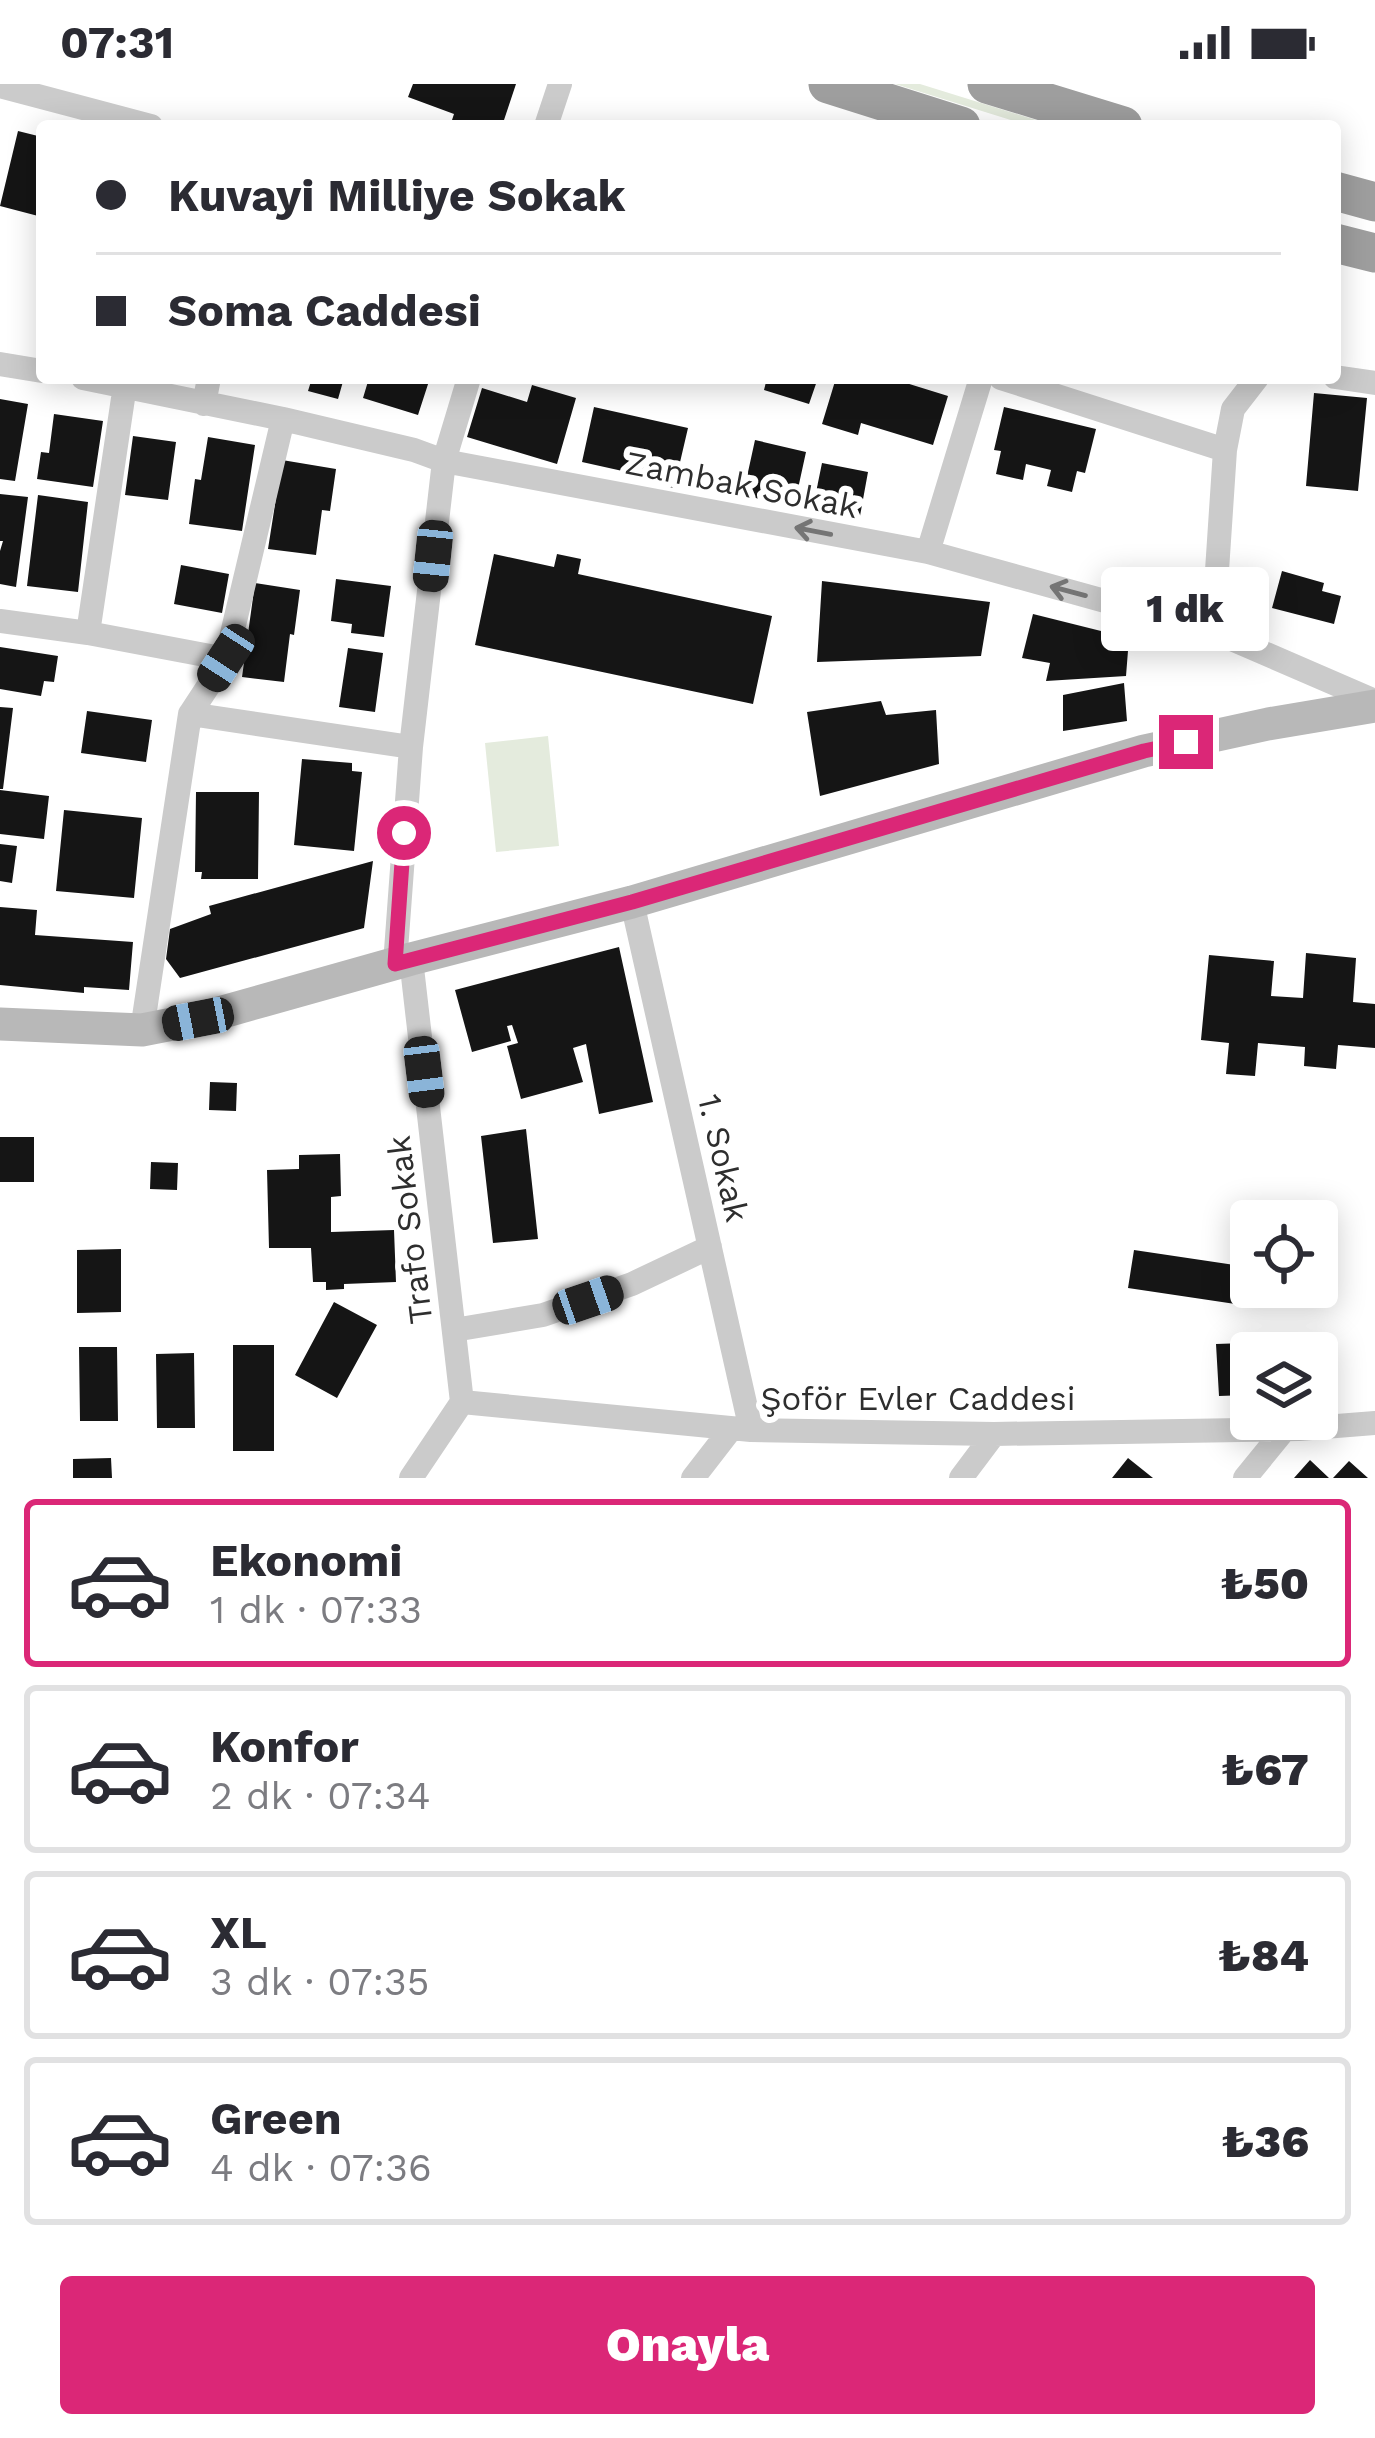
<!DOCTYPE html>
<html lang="tr">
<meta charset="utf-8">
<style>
:root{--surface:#fff;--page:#f2f2f3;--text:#2b2b33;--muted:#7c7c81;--line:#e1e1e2;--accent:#db2777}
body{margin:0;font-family:"Work Sans",sans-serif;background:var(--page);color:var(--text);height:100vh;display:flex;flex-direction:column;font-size:45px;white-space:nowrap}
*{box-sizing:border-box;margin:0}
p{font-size:39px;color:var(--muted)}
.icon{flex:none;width:66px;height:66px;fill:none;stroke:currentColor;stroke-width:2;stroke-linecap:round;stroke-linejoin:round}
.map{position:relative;height:1394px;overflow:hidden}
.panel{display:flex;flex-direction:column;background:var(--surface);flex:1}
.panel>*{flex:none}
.top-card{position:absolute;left:36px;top:36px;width:1305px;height:264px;border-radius:12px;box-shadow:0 6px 30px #0003;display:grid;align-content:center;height:264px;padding:0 60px;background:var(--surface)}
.controls{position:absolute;left:1230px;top:1116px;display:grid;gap:24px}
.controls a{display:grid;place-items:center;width:108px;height:108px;border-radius:12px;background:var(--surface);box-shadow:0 6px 30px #0003;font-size:60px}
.end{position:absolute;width:54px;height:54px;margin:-27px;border:15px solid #db2777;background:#fff;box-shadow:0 0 0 6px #fff}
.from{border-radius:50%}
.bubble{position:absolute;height:84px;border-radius:12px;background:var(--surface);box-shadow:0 6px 30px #0003;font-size:39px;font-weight:800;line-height:84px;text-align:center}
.car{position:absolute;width:36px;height:72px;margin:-36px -18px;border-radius:15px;box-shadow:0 0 9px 3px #0007;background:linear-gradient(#222 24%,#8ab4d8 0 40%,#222 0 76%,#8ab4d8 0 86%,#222 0)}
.top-card b{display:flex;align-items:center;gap:42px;height:114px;font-size:45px}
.top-card b+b{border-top:3px solid var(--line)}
.top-card i{width:30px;height:30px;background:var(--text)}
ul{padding:21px 0 0;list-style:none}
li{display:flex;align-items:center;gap:36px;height:168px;margin:0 24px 18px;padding:0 36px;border:6px solid var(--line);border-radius:12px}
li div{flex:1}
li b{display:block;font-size:45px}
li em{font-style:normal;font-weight:800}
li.current{border-color:var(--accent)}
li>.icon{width:108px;height:108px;stroke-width:1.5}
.cta{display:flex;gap:24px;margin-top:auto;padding:24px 60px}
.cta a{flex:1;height:138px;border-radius:12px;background:var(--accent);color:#fff;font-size:48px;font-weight:800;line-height:138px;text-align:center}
.status{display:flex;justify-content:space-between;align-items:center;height:84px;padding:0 60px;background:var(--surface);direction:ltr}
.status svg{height:33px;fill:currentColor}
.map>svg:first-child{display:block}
.green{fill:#e4ebdd}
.building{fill:#151515}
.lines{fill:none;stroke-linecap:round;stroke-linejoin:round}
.minor{stroke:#cbcbcb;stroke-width:24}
.secondary{stroke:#b8b8b8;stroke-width:33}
.trunk{stroke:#9e9e9e;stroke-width:39}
.oneway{stroke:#757575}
.route{stroke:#db2777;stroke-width:15}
.labels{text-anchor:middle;stroke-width:12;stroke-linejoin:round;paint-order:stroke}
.street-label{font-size:33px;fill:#2e2e2e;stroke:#fff}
</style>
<div class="status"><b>07:31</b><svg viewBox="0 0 49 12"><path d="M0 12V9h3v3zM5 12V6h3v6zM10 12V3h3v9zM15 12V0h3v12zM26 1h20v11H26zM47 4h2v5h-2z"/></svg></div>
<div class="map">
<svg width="1375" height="1394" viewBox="0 0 1375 1394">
<rect width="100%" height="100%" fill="#fff"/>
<!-- green -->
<path class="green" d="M895 0H920L1055 42H1030Z
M548 652 559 762 496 768 485 659Z"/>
<!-- building -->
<path class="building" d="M413 0H516L502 42H450L454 30 408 13Z
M18 47 42 53V133L0 122Z
M312 294H344L338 315 308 307Z
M369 294H430L418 331 363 314Z
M767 294H818L809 320 764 306Z
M836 294H890L948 312 933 361 861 339 858 351 822 340Z
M532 301 576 314 557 380 467 353 482 304 527 318Z
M1314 309 1367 314 1358 407 1306 402Z
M0 315 28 320 15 397 0 395Z
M594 323 688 344 674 404 644 397 645 392 582 378Z
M1004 323 1096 345 1085 389 1077 387 1072 408 1047 402 1051 386 1026 380 1023 396 996 390 1001 367 994 366Z
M54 330 103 337 93 403 37 395 41 368 49 369Z
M133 352 176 358 168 416 125 411Z
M208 353 255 361 242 447 189 440 195 395 201 396Z
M755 356 806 368 794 423 743 411Z
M282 376 336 385 330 427 322 426 316 471 268 465Z
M822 379 868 388 860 432 813 423Z
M0 410 28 413 16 503 0 500V467L3 457H0Z
M38 411 88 418 78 508 27 502Z
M494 470 554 483 557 470 581 475 578 490 772 532 753 620 475 561Z
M181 481 229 490 222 529 174 520Z
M1282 487 1324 499 1322 507 1341 512 1334 540 1272 524Z
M336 495 391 502 384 553 351 549 352 540 331 537Z
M822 497 990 518 981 572 817 578Z
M255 499 300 506 294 551 290 550 284 598 242 593Z
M1033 530 1129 554 1126 592 1046 597 1050 579 1022 574Z
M0 563 58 572 54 598 44 597 41 612 0 605Z
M348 564 383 569 375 628 339 623Z
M1124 599 1127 637 1063 647V611Z
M881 617 886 631 936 626 939 680 820 712 807 628Z
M0 623 13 624 3 705H0Z
M87 627 152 636 146 678 81 669Z
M302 675 352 679V687L362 688 354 767 294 761Z
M0 706 49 712 44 755 0 750Z
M196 708H259L258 795H201L202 788H195Z
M64 726 142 734 134 814 56 807Z
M0 760 17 762 12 799 0 797Z
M373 777 364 844 180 894 166 875 170 845 211 830 209 822Z
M0 823 37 826 35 851 133 858 129 906 84 903V909L0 901Z
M619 863 653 1018 599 1030 586 960 573 964 583 998 521 1015 507 962 518 959 512 941 507 942 511 957 472 968 455 906Z
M1306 869 1356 874 1353 918 1375 920V964L1338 961 1336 985 1304 982 1305 963 1258 959 1255 992 1226 990 1229 959 1201 956 1209 871 1274 877 1271 912 1303 914Z
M210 998 237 999 236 1027 209 1026Z
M526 1045 538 1155 493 1159 481 1052Z
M0 1053H34V1098H0Z
M340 1070 341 1112 331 1113V1148L394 1146 396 1198 344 1200V1205L326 1206V1198H313L311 1164H269L267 1086 299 1085V1071Z
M151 1078 178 1079 177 1106 150 1105Z
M121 1165V1228L77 1229V1166Z
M1134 1166 1248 1183 1242 1221 1128 1204Z
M334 1218 377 1241 337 1314 295 1291Z
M1245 1259 1247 1311 1219 1312 1216 1260Z
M233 1261H274V1367H233Z
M79 1263H117L118 1337H80Z
M194 1269 195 1344H157L156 1270Z
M111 1374 112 1394H73V1375Z
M1128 1374 1153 1394H1112Z
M1310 1376 1329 1394H1294Z
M1349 1377 1368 1394H1333Z"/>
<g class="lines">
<!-- minor -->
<path class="minor" d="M0 2 151 42
M546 42 560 0
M0 280 42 287
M1335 293 1375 299
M83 294 283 335 414 366 444 377 928 468 1213 547 1375 617
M1001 294 1225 366
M204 320 209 294
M928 468 981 294
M0 537 88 549 226 575
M1213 547 1225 366 1233 325 1257 294
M88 549 125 301
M190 630 411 663
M632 818 751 1346
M411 875 462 1318 411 1394
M395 880 411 663 444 377 469 294
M142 946 190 630 226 575 283 335
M454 1246 543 1231 632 1200 710 1163
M462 1318 751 1346 994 1350 1299 1345 1375 1339
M693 1394 731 1345
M961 1394 994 1350
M1245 1394 1285 1345"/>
<!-- secondary -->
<path class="secondary" d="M0 940 142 946 198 935 411 875 632 818 1144 667 1268 640 1375 622"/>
<!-- trunk -->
<path class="trunk" d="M828 0 961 42
M987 0 1123 42
M1335 107 1375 118
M1335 159 1375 169"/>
</g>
<!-- one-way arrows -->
<defs><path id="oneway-shaft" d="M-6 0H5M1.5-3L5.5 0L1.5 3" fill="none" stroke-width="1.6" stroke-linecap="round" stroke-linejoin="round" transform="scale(3)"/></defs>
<g class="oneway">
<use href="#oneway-shaft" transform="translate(813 447) rotate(-169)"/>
<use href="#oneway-shaft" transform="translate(1068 507) rotate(-165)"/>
</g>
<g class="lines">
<!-- route -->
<path class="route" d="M404 749 395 880 632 818 1144 667 1186 658"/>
</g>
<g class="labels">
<!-- street labels -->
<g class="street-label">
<text transform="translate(742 400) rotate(11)" y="12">Zambak Sokak</text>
<text transform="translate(724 1074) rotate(77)" y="12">1. Sokak</text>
<text transform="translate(409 1146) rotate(-97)" y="12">Trafo Sokak</text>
<text x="918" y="1326">Şoför Evler Caddesi</text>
</g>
</g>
</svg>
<div class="controls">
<a><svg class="icon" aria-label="locate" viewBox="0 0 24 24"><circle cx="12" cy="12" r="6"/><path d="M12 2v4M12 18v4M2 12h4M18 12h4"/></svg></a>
<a><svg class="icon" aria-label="layers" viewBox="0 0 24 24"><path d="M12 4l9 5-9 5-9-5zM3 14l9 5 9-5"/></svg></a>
</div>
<i class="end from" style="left:404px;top:749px"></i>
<i class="end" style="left:1186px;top:658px"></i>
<div class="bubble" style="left:1101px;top:483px;width:168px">1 dk</div>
<i class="car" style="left:433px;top:472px;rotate:186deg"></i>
<i class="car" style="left:226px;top:574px;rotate:213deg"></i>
<i class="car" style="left:198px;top:935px;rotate:259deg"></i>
<i class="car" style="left:424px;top:988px;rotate:173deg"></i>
<i class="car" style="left:588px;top:1216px;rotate:71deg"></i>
<div class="top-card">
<b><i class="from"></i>Kuvayi Milliye Sokak</b>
<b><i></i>Soma Caddesi</b>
</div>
</div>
<section class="panel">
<ul>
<li class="current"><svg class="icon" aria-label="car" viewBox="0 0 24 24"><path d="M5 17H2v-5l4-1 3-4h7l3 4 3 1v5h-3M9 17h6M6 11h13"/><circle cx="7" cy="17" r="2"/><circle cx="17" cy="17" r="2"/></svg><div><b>Ekonomi</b><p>1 dk · 07:33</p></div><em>₺50</em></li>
<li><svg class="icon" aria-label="car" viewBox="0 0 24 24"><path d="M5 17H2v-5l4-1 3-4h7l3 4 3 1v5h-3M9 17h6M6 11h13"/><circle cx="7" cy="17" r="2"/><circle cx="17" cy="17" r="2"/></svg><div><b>Konfor</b><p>2 dk · 07:34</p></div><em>₺67</em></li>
<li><svg class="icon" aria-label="car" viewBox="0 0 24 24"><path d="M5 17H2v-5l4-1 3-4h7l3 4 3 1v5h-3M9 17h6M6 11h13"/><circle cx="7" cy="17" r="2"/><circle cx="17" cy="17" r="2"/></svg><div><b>XL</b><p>3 dk · 07:35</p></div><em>₺84</em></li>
<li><svg class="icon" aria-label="car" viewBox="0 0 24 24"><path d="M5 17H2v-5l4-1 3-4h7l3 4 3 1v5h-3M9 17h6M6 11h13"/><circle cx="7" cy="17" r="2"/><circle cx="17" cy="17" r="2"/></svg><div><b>Green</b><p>4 dk · 07:36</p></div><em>₺36</em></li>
</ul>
<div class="cta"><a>Onayla</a></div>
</section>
